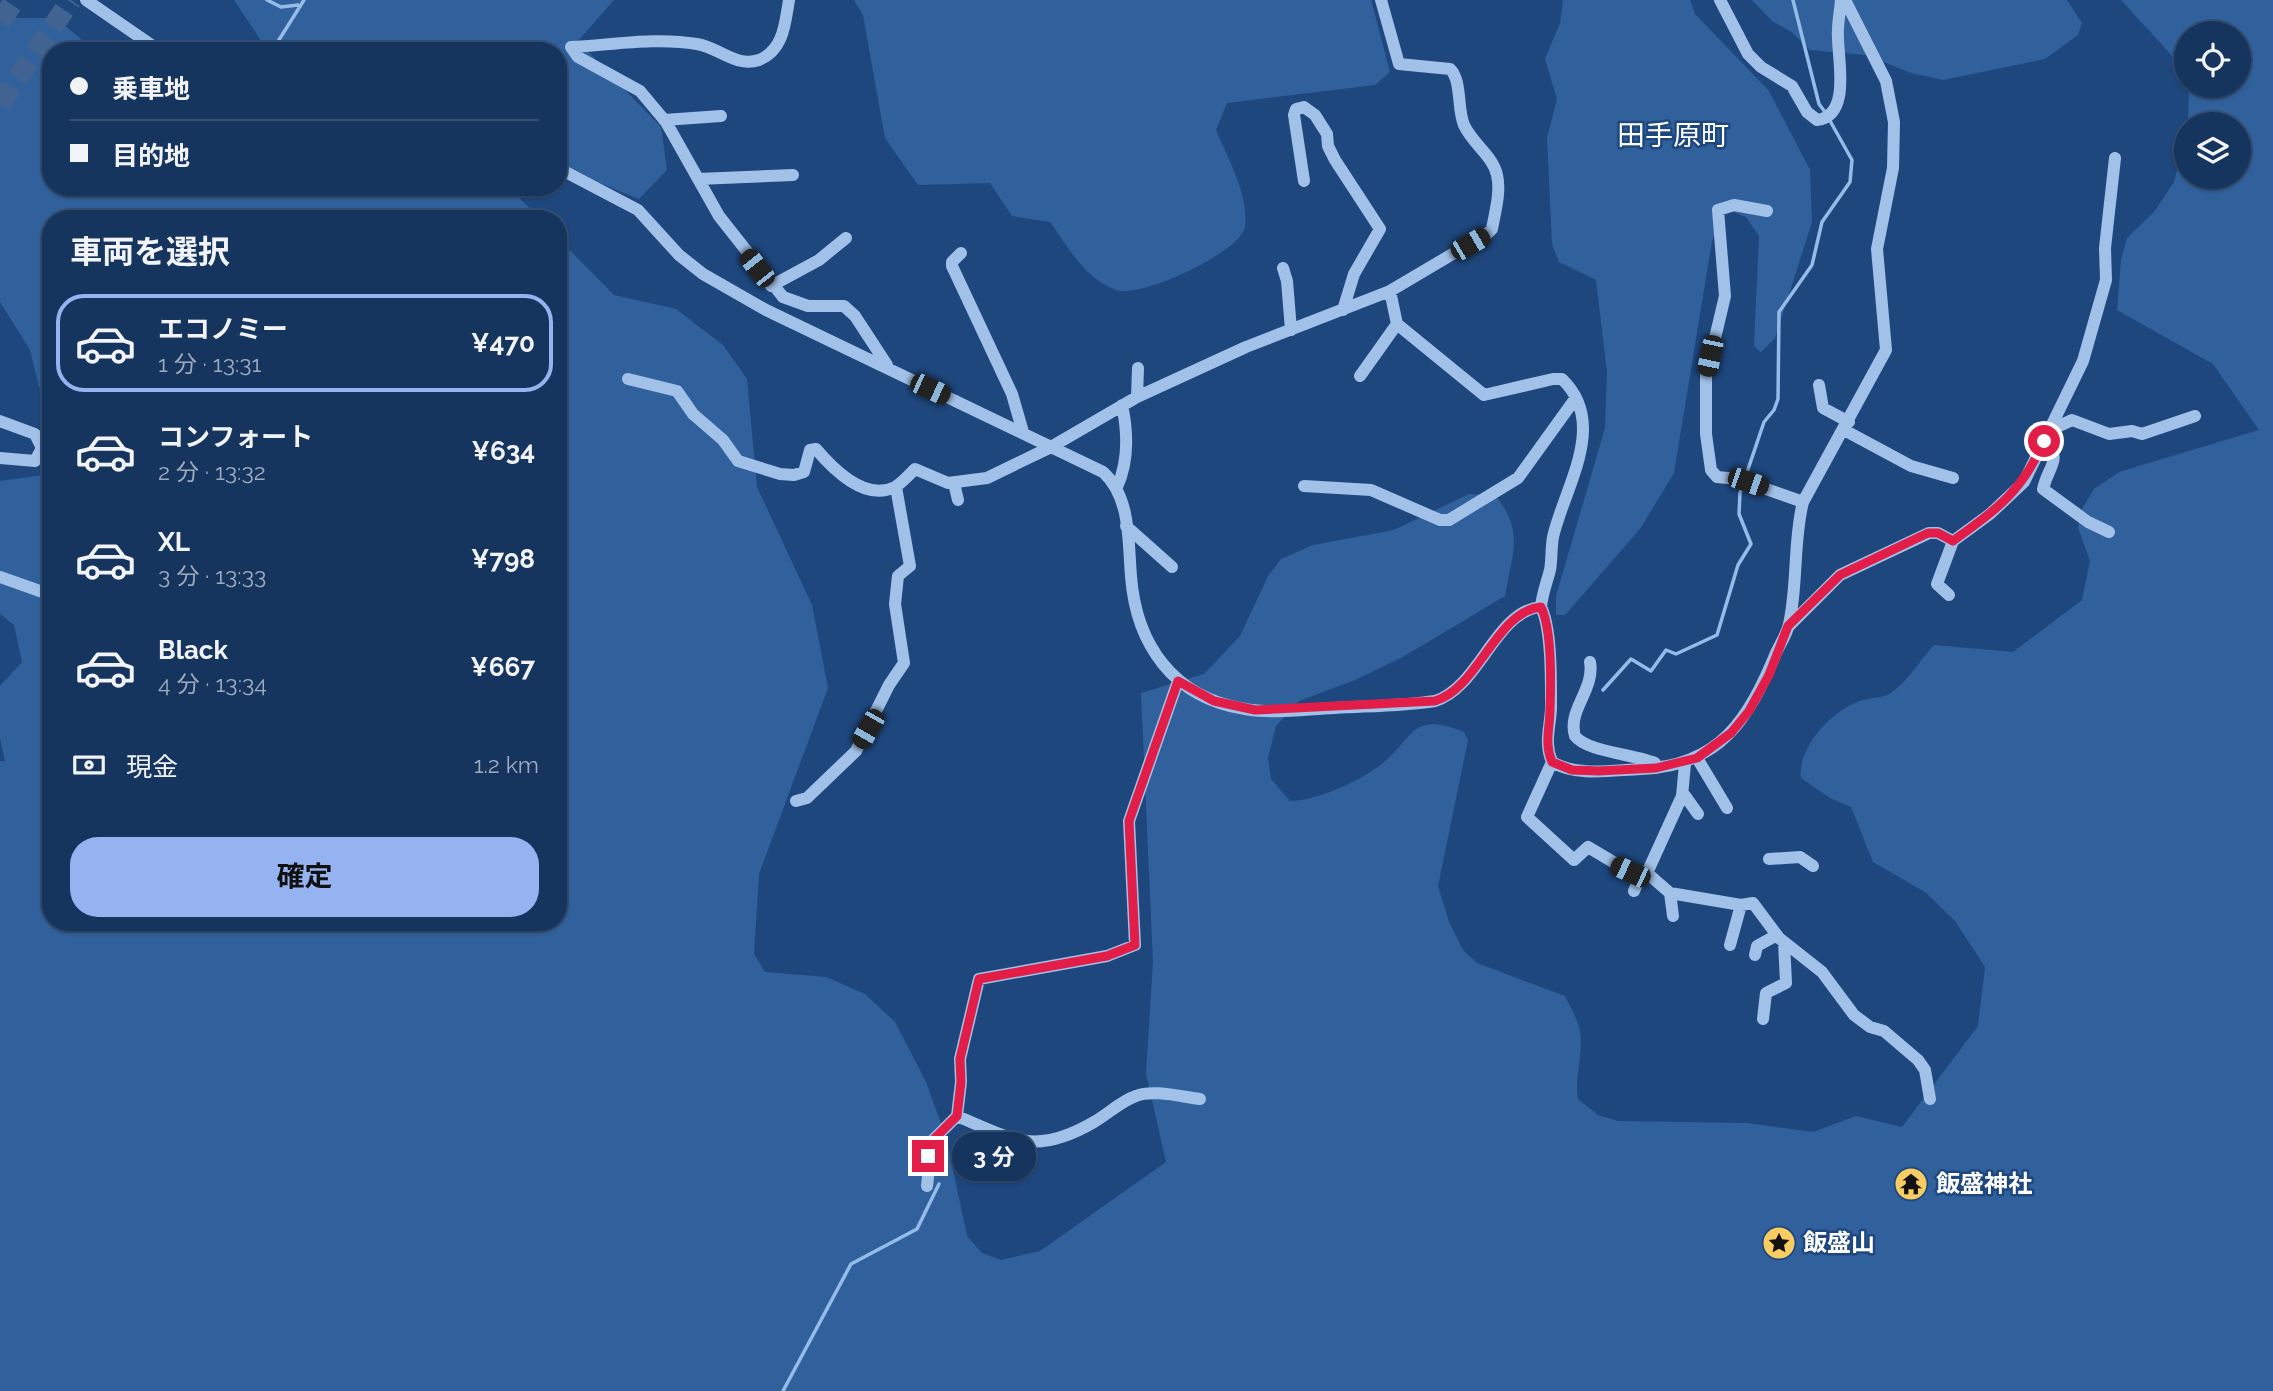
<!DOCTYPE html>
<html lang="ja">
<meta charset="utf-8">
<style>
:root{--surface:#16355e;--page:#234067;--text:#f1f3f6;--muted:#9eabbc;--line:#355073;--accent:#95b2f1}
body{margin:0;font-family:Raleway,"Noto Sans JP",sans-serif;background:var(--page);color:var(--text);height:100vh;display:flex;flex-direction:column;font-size:26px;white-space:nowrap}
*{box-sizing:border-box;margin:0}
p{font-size:23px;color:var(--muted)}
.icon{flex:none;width:38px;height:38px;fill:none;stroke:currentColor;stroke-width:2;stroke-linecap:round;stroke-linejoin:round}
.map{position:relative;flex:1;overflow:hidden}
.details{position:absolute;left:42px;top:210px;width:525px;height:721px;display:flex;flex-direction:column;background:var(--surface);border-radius:28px;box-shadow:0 2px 5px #0004,0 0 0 2px var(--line)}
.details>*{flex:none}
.guide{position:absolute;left:42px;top:42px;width:525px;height:154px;border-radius:28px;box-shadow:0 2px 5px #0004,0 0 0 2px var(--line);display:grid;align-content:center;height:154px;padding:0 28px;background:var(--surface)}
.buttons{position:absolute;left:2174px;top:21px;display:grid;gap:14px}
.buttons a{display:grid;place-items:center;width:77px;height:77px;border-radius:50%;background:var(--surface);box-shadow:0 2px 5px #0004,0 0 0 2px var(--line);font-size:35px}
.end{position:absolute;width:32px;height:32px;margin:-16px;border:9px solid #e11d48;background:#fff;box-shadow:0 0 0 4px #fff}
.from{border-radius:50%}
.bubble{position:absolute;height:49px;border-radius:24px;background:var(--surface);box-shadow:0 2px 5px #0004,0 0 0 2px var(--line);font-size:23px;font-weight:700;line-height:49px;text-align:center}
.car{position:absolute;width:21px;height:42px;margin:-21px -10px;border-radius:9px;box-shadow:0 0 5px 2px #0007;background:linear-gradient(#222 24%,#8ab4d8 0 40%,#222 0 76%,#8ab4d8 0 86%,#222 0)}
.guide b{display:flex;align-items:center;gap:24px;height:66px;font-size:26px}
.guide b+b{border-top:2px solid var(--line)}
.guide i{width:18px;height:18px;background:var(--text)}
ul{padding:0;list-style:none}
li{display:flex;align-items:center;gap:21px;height:98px;margin:0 14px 10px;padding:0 14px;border:4px solid transparent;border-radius:28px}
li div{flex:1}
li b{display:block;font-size:26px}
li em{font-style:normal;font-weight:700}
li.active{border-color:var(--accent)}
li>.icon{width:63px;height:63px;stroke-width:1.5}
h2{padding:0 28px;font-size:32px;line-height:84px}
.pay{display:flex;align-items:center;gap:18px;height:77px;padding:0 28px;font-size:26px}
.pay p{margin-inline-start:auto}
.action{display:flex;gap:14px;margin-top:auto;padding:14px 28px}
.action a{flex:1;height:80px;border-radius:28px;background:var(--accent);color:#111;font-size:28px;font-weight:700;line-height:80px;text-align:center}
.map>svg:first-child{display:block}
.green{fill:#31619c}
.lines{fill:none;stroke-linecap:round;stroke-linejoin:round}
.stream{stroke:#95bce9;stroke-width:3.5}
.highway-tunnel{stroke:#406391;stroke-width:21;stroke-dasharray:21 10;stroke-linecap:butt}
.minor{stroke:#a1c1e8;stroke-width:12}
.route{stroke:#e11d48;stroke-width:9}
.labels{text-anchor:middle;stroke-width:5;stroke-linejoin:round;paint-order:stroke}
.poi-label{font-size:24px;font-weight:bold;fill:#fff;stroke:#1e477e;text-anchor:start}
.quarter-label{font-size:28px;fill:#fff;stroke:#1e477e}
</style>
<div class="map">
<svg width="2273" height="1391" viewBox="0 0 2273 1391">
<rect width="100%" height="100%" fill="#1e477e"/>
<!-- green -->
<path class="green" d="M234 0H614L578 41 661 127 667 170 639 199 558 166V51H268Z
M854 0H1371L1390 72 1375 85 1227 103 1216 130C1228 159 1249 195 1245 227 1241 252 1140 299 1116 290 1084 278 1069 248 1050 222L1012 216 990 183 918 185 885 138 863 15Z
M1563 0H1690L1695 14 1769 91 1810 170 1812 222 1775 338 1761 352 1754 346 1759 236 1746 217 1726 209 1712 241 1674 473 1640 529 1565 615H1556V596L1605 428 1607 372 1596 280 1559 262 1552 244 1547 138 1557 99 1545 59 1560 23Z
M1752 0H2067L2082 23 2078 35 2045 59 1943 80 1911 73 1866 55 1810 50 1793 33 1772 21Z
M2121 0H2273V1391H0V761H5L0 738V686L22 662 14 625 0 614V481L51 474V922H558V238L614 295 676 309 723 345 747 379 757 487 812 605 828 688 759 874 754 954 765 972 826 977 865 994 895 1022 926 1082 946 1137 967 1236 982 1253 1001 1260 1040 1251 1166 1162 1146 1073 1153 962 1141 693 1204 674 1240 636 1268 576 1281 559 1313 545 1394 530 1469 494 1495 495C1525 532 1512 553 1505 596L1401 658 1355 680 1299 701 1276 726 1268 758 1271 779 1290 801C1315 801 1358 782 1379 766 1415 740 1408 710 1464 732L1468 740 1438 886 1449 922 1463 950 1477 963 1565 996C1570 1006 1576 1017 1579 1027 1585 1050 1574 1075 1578 1099L1598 1115 1618 1121 1747 1123 1813 1132 1856 1116 1902 1127 1978 1026 1985 967 1955 921 1925 892 1873 862 1851 807 1830 798 1801 778C1797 748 1832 710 1860 701 1869 698 1883 698 1891 693 1907 682 1921 659 1934 645L2013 652 2082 600 2090 561 2078 528 2082 509 2094 489 2119 472 2259 430 2213 364 2117 310 2121 260 2127 238 2154 212 2174 182 2186 133V177H2238V124H2188L2189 86H2238V33H2186V71Z
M0 18H56L95 51H51V187H509L540 219H51V404L39 387 30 350 0 302Z"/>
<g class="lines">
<!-- stream -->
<path class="stream" d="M267 0 281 7 298 5
M1793 0 1819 104 1825 112
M272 51 304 0
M1603 690 1631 659 1651 671 1666 650 1676 654 1717 635 1738 565 1751 544 1739 514 1740 493 1764 422 1774 410 1778 399 1779 312 1812 265 1822 222 1850 182 1852 160 1829 119
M783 1391 851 1264 917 1229 939 1184"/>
<!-- highway-tunnel -->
<path class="highway-tunnel" d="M0 22 15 0
M0 104 71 0"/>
<!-- minor -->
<path class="minor" d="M86 0 160 51
M789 0C785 23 784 50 759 60 736 68 718 47 697 44 656 37 612 45 571 47L578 57 640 91 666 122 719 216 783 297 808 306H844L855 316 887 365
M1720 0 1748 54 1761 67 1792 86 1807 112 1817 120C1851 116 1838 60 1838 38 1837 26 1840 12 1841 0
M664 120 721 116
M558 168 638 210 679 255 703 274 766 310 1103 472C1131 497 1128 542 1131 576 1136 644 1173 698 1245 709 1273 714 1306 709 1335 708 1368 706 1402 706 1435 701 1479 688 1496 610 1541 607 1552 629 1551 683 1551 709 1550 728 1544 743 1552 762 1577 777 1613 770 1641 769 1720 766 1748 720 1776 653 1780 644 1787 634 1789 624 1798 584 1793 542 1803 502L1886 350 1877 249 1893 168 1894 122 1886 81 1845 0
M698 179 793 175
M1304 181 1294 115 1296 109 1304 107 1315 115 1327 134 1328 146 1335 160 1380 229 1354 274 1343 310
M1767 211 1734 205 1718 210 1725 296 1706 376V434L1711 470 1717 477 1738 479 1803 502
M961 253 952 262V266L1012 394 1023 432
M1283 268 1287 281 1291 330
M771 286 819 260 846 238
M1390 291 1397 324 1484 395 1553 379H1562C1609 424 1564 488 1553 537 1551 548 1552 559 1550 570 1547 582 1542 594 1541 607
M1360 376 1397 324
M628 379 677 391 693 414 723 440 738 461 780 474 794 475 804 472 810 450 816 449C833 469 865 502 895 487 902 483 909 475 915 469L948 483 987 478 1051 447 1137 397 1246 347 1390 291 1488 233 1492 229C1495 212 1501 192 1497 175 1493 156 1472 143 1464 125 1457 109 1462 80 1450 69L1399 64 1381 0
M1819 385 1823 408 1849 422
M1137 397 1138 368
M0 421 35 434 42 448 35 461 0 458
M2053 424 2059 426 2072 420 2109 434 2132 431 2142 434 2195 416
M1844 430 1911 466 1953 478
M2046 437C2062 464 2049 463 2043 489L2088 522 2109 532
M954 483 958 500
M1304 486 1371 490 1440 520H1449L1518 478 1575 399
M1117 487C1129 461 1128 433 1122 405
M1126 526 1172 567
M0 577 51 595
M1949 595 1937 584 1953 541
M1789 626 1840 575 1929 533H1938L1953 541 1990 514 2024 482 2083 361 2106 280 2105 248 2115 158
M1590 662C1595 690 1567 710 1575 736 1587 752 1634 754 1655 763L1656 768
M1697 758 1727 808
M1552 762 1527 817 1574 860 1588 847 1630 872 1647 873
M1685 764 1682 796 1647 873 1670 893 1741 905 1753 903 1779 938 1822 972 1854 1015 1870 1027 1884 1031 1918 1060 1925 1070 1930 1099
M1683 793 1698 814
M796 801 807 798 856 751 889 685 904 663 895 604 898 576 910 566 896 487
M1769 859 1800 857 1813 866
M1634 891 1642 873
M1670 893 1673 916
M1730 945 1741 905
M1755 955 1757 946 1777 935
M1763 1019 1766 993 1786 983 1784 942
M957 1116C1013 1140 1036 1156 1094 1122 1108 1114 1121 1101 1136 1096 1153 1089 1182 1097 1200 1099
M927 1186 932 1141 957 1116 961 1082 960 1059 979 979 1107 956 1135 945 1129 821 1178 681"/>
</g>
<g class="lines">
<!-- route -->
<path class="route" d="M928 1156 932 1141 957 1116 961 1082 960 1059 979 979 1107 956 1135 945 1129 821 1178 681 1214 701 1255 710 1435 701C1479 688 1496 611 1541 607 1552 629 1551 683 1550 709 1550 728 1544 743 1552 762L1572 770 1599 771 1656 768 1697 758 1731 733 1749 711 1769 675 1788 626 1840 575 1928 533H1938L1953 541C1997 509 2022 492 2044 441"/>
</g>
<!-- icons -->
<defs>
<symbol id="temple-disc" viewBox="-11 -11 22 22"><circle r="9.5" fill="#f7cc61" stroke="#1e477e"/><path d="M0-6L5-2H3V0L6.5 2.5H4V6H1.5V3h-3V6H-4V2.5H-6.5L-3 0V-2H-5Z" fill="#111"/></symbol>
<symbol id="sight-disc" viewBox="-11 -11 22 22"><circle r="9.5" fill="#f7cc61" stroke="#1e477e"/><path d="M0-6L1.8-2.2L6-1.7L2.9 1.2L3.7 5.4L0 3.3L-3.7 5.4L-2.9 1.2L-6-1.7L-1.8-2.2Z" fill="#111"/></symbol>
</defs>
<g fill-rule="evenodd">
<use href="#temple-disc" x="1892" y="1165" width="38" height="38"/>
<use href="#sight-disc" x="1760" y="1224" width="38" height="38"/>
</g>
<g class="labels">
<!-- poi labels -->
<g class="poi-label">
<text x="1936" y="1192">飯盛神社</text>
<text x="1803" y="1251">飯盛山</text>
</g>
<!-- quarter labels -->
<g class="quarter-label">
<text x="1673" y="145">田手原町</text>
</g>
</g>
</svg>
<div class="buttons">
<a><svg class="icon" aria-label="locate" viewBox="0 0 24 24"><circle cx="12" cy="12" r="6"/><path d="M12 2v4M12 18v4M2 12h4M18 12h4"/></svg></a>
<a><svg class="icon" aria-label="layers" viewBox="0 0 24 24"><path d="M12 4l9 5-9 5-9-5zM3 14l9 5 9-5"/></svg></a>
</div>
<i class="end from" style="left:2044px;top:441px"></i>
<i class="end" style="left:928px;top:1156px"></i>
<div class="bubble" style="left:952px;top:1132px;width:84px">3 分</div>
<i class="car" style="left:1470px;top:244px;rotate:60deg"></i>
<i class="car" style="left:757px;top:268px;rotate:322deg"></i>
<i class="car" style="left:1710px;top:356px;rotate:192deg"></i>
<i class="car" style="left:930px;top:389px;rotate:115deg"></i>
<i class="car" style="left:1748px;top:482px;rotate:109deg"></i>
<i class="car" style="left:868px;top:729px;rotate:210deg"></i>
<i class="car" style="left:1630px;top:872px;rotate:295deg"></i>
<div class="guide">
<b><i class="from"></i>乗車地</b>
<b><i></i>目的地</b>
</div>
<section class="details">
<h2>車両を選択</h2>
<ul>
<li class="active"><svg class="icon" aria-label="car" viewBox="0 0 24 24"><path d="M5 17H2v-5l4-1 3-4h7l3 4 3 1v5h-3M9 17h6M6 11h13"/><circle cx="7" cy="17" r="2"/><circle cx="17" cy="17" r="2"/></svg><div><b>エコノミー</b><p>1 分 · 13:31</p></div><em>¥470</em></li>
<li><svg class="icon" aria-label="car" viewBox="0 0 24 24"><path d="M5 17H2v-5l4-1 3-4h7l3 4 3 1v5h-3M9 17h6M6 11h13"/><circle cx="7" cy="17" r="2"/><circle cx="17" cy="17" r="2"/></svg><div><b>コンフォート</b><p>2 分 · 13:32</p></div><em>¥634</em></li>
<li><svg class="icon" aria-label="car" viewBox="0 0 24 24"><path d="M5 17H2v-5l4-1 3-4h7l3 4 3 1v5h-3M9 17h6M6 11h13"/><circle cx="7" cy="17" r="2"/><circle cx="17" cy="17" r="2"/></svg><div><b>XL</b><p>3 分 · 13:33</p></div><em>¥798</em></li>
<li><svg class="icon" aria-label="car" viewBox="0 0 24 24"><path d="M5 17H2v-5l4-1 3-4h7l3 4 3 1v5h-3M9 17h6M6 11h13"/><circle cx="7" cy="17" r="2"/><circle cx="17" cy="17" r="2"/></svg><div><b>Black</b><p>4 分 · 13:34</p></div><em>¥667</em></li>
</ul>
<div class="pay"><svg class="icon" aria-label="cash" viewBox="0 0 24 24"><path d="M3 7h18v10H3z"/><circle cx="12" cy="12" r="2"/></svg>現金<p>1.2 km</p></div>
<div class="action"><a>確定</a></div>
</section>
</div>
